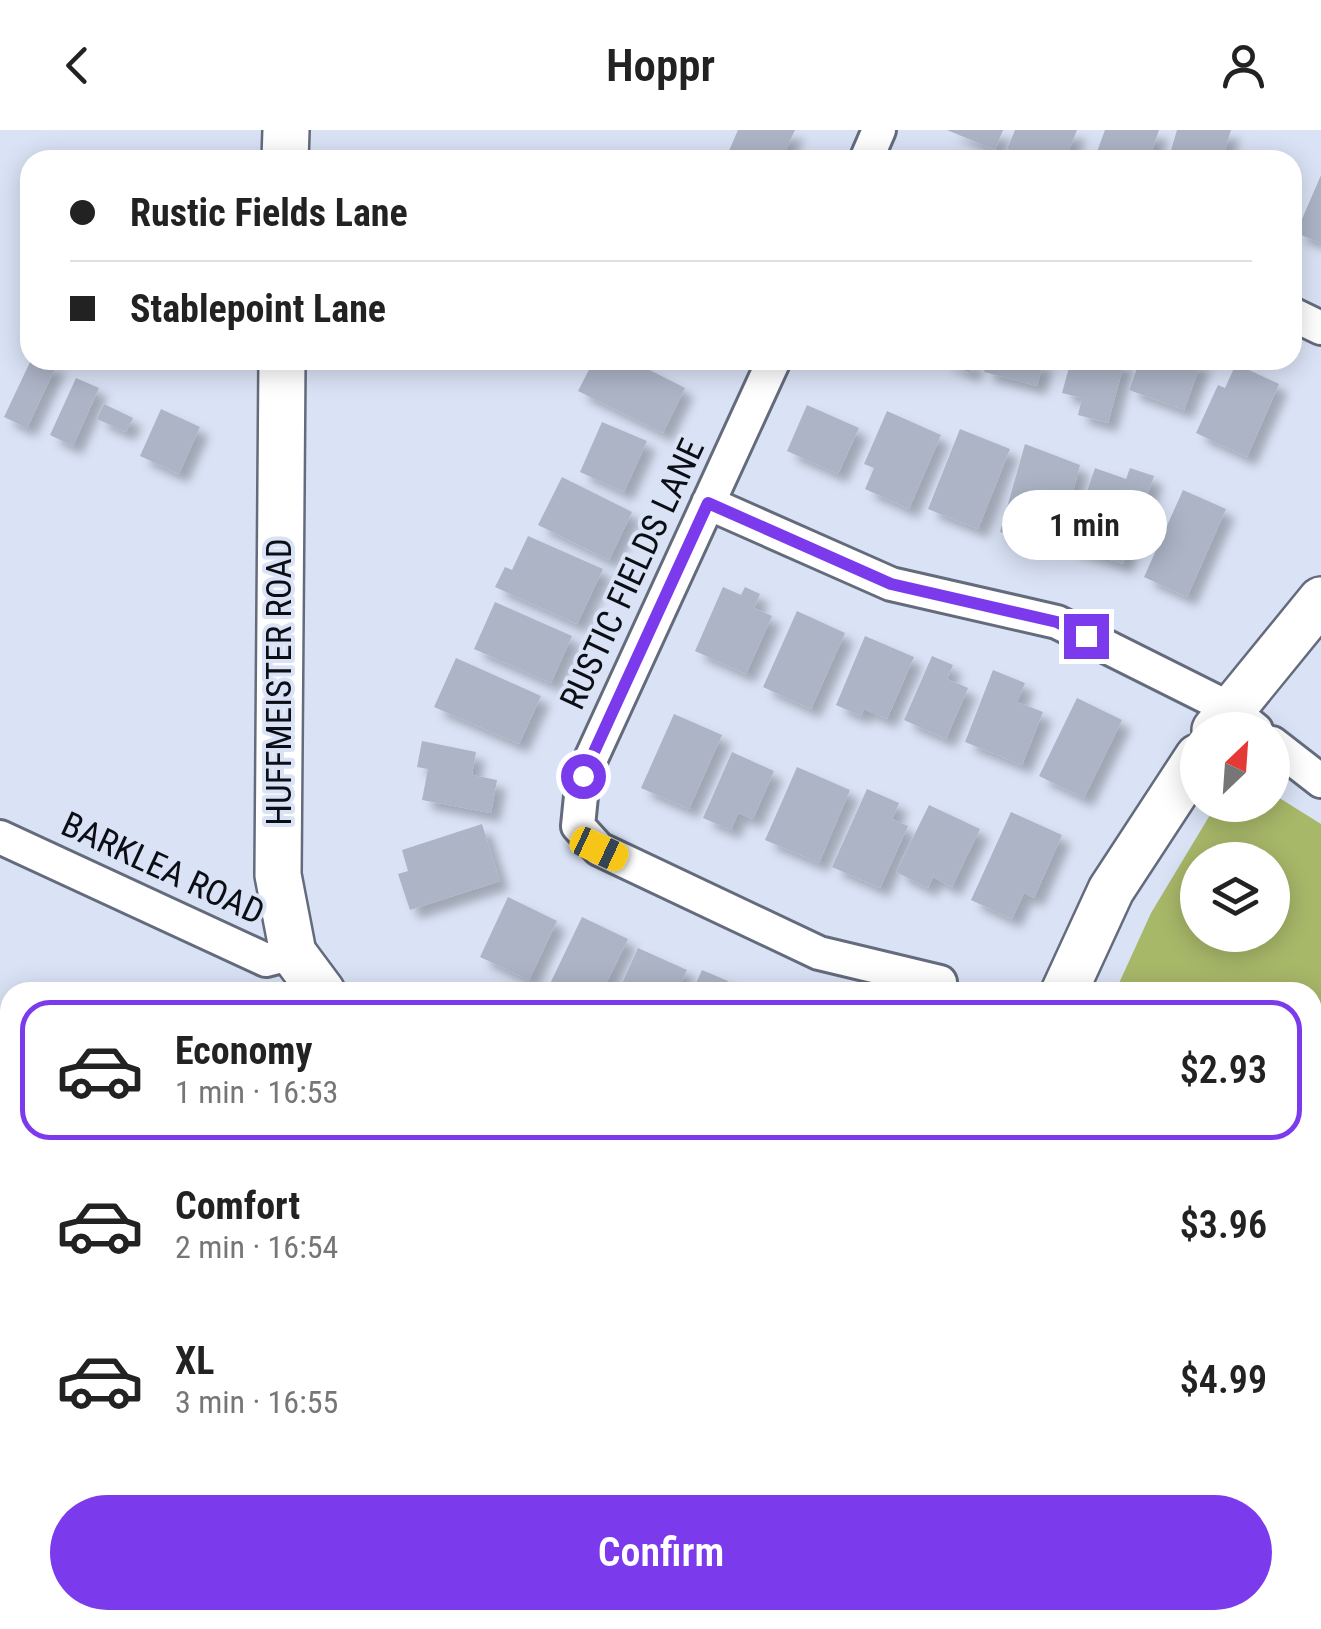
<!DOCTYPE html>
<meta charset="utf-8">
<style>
:root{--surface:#fff;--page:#f2f2f2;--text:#222;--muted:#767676;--line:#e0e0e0;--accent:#7c3aed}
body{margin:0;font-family:"Roboto Condensed",sans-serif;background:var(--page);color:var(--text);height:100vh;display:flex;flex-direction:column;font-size:38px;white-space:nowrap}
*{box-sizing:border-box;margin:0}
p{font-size:32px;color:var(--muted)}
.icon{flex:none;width:55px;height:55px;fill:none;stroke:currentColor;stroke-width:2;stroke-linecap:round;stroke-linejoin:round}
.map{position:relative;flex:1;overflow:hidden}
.details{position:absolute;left:0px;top:852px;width:1322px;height:648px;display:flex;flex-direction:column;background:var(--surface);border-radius:30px 30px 0 0;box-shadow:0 5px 25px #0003}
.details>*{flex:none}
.top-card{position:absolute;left:20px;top:20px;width:1282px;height:220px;border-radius:30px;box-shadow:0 5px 25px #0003;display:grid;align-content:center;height:220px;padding:0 50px;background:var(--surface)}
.needle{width:65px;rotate:25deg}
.controls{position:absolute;left:1180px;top:582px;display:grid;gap:20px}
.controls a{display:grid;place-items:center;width:110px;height:110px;border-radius:50%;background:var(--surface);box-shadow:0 5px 25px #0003;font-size:50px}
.end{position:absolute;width:45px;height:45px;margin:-22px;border:12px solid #7c3aed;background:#fff;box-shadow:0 0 0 5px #fff}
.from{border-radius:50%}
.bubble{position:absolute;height:70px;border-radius:35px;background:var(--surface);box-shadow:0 5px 25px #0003;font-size:32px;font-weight:600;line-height:70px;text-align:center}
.car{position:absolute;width:30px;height:60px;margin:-30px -15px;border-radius:12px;box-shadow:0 0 8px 2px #0007;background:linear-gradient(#f5c518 24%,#345 0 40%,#f5c518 0 76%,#345 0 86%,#f5c518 0)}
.top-card b{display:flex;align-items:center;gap:35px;height:95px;font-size:38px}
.top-card b+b{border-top:2px solid var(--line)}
.top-card i{width:25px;height:25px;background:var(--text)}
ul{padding:18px 0 0;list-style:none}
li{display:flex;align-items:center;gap:30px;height:140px;margin:0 20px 15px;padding:0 30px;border:5px solid transparent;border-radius:30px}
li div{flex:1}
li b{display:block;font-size:38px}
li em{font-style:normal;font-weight:600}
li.current{border-color:var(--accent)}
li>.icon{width:90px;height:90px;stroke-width:1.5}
.cta{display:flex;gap:20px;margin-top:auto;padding:20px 50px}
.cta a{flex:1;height:115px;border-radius:60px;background:var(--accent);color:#fff;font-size:40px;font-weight:600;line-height:115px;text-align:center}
header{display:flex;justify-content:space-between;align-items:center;height:130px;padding:0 50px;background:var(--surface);font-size:45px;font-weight:600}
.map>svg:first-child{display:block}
.forest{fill:#a8b869;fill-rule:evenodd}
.building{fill:#acb4c6;filter:url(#shadow)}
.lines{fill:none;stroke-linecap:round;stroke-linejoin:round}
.street-casing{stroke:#646b7c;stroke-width:38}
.secondary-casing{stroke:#646b7c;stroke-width:50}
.street{stroke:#fff;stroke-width:32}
.secondary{stroke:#fff;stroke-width:45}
.route{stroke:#7c3aed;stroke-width:12}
.labels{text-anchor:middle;stroke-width:8;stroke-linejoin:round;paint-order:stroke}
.street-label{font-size:35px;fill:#0c0e15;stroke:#dae3f6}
</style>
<header><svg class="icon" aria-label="back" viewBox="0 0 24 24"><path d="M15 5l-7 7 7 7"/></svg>Hoppr<svg class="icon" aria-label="person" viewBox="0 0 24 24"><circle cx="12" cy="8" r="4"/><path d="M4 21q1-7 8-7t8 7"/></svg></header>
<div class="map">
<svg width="1321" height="1499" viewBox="0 0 1321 1499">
<defs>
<filter id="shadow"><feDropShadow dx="9" dy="9" stdDeviation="5" flood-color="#0004"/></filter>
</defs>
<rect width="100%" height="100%" fill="#dae3f6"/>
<!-- forest -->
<path class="forest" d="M1273 664 1321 694V1290L1312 1286V862H1115L1151 783 1216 675H1272ZM1198 730H1272V805H1198Z"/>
<!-- building -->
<path class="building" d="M738 0H795L781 30H725Z
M947 0H1003L995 20Z
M1015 0H1077L1065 30H1033L1007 19Z
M1105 0H1159L1149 30H1094Z
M1177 0H1231L1222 30H1168Z
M469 24 515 27V30H469Z
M1321 45V113L1296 103Z
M31 230 57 234 27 298 4 287Z
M594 230H630L685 258 663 303 578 261Z
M941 230H975L970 243Z
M987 230H1044L1037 256 984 242Z
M1071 230H1125L1108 293 1078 285 1082 268 1062 263Z
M1140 230H1202L1184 280 1129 260Z
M1236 234 1279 254 1247 327 1196 303 1218 255 1225 258Z
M76 248 99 258 73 316 50 305Z
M104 274 133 288 126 302 97 289Z
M807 275 859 298 838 344 787 321Z
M161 279 200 297 179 344 140 326Z
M887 281 941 305 909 379 865 359 874 338 864 334Z
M602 292 647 311 624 362 580 342Z
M960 299 1010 319 978 399 928 379Z
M1025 314 1080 335 1061 406 1036 399 1033 411 1000 402Z
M1095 338 1126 349 1130 338 1154 346 1123 434 1068 416Z
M562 347 632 382 609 430 538 395Z
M1183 360 1226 379 1187 467 1144 447Z
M528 406 603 439 577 494 495 457 505 437 512 440Z
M723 457 741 465 745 457 760 464 754 478 772 486 746 544 695 521Z
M495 472 572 506 551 553 474 519Z
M797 481 845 503 811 579 763 557Z
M865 506 914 527 887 589 864 579 861 586 836 575Z
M932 526 953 535 947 549 968 558 946 609 904 590Z
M456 528 541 566 519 614 434 577Z
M993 540 1025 553 1017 572 1043 582 1022 635 965 612Z
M1077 568 1122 590 1084 668 1039 646Z
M674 584 722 605 689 679 641 658Z
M422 611 476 622 472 645 497 650 491 683 422 670 428 639 417 637Z
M732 622 774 641 753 689 738 683 731 700 703 688Z
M797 637 850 660 819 733 765 710Z
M867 659 899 673 892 689 908 696 880 758 832 737Z
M929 675 980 699 952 757 933 747 928 758 896 742Z
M1011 682 1062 705 1034 768 1024 763 1012 789 971 770Z
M482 694 500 751 410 780 398 744 408 741 402 720Z
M508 767 557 791 529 850 480 827Z
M582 787 628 809 602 862H546Z
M638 818 687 840 677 862H618Z
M702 840 728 851 724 859 731 862H692Z
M2 1217 9 1252 0 1254V1218Z
M1316 1442 1321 1445V1499H1295V1490H1312Z
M74 1490H134L130 1499H73Z
M452 1490H554L549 1499H461L450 1494Z
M723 1490H776L772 1499H741Z
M1220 1490H1268L1264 1499H1232Z"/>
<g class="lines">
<defs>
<path id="street" d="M866 30 879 0
M1292 184 1321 198
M774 230 583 646 578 696 599 719 819 823 940 852
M708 373 891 454 1057 492 1229 578 1256 600
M1272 613 1321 651
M0 707 266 830 293 823
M277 1490 296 1499
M1016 1490 1034 1499
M213 1499 218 1490
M631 1499 635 1490"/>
<path id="secondary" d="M285 30 286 0
M282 230 278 745 293 823 322 862
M1215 600 1321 470
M1064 862 1111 760 1198 627
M1312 1337 1321 1341"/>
</defs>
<!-- street casing -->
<use href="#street" class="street-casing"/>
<!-- secondary casing -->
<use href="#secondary" class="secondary-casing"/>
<!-- street -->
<use href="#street" class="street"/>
<!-- secondary -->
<use href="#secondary" class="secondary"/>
</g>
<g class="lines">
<!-- route -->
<path class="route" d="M583 646 708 373 891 454 1057 492 1086 506"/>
</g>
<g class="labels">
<!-- street labels -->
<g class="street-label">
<text transform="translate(632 444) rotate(-65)" y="12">RUSTIC FIELDS LANE</text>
<text transform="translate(279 552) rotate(-90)" y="12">HUFFMEISTER ROAD</text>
<text transform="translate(163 738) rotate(25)" y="12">BARKLEA ROAD</text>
</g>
</g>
</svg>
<div class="controls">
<a><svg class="needle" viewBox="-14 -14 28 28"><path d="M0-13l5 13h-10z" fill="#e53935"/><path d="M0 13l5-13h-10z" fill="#767676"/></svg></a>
<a><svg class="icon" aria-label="layers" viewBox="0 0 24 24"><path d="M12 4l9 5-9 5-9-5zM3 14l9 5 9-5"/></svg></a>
</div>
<i class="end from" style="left:583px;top:646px"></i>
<i class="end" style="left:1086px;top:506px"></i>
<div class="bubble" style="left:1002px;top:360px;width:165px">1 min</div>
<i class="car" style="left:599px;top:719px;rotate:115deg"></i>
<div class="top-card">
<b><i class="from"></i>Rustic Fields Lane</b>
<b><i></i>Stablepoint Lane</b>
</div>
<section class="details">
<ul>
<li class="current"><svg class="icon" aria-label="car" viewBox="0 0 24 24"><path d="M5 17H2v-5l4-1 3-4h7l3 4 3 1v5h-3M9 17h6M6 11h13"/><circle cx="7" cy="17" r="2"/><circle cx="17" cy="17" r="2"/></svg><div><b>Economy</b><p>1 min · 16:53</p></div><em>$2.93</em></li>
<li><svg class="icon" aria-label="car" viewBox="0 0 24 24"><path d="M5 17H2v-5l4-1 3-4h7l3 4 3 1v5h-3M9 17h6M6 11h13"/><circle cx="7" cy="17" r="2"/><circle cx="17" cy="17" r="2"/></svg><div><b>Comfort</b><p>2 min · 16:54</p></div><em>$3.96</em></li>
<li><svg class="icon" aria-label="car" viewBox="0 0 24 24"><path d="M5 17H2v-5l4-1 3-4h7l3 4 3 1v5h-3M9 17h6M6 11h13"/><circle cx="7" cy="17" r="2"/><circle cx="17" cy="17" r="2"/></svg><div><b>XL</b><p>3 min · 16:55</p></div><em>$4.99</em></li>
</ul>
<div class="cta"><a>Confirm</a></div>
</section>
</div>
